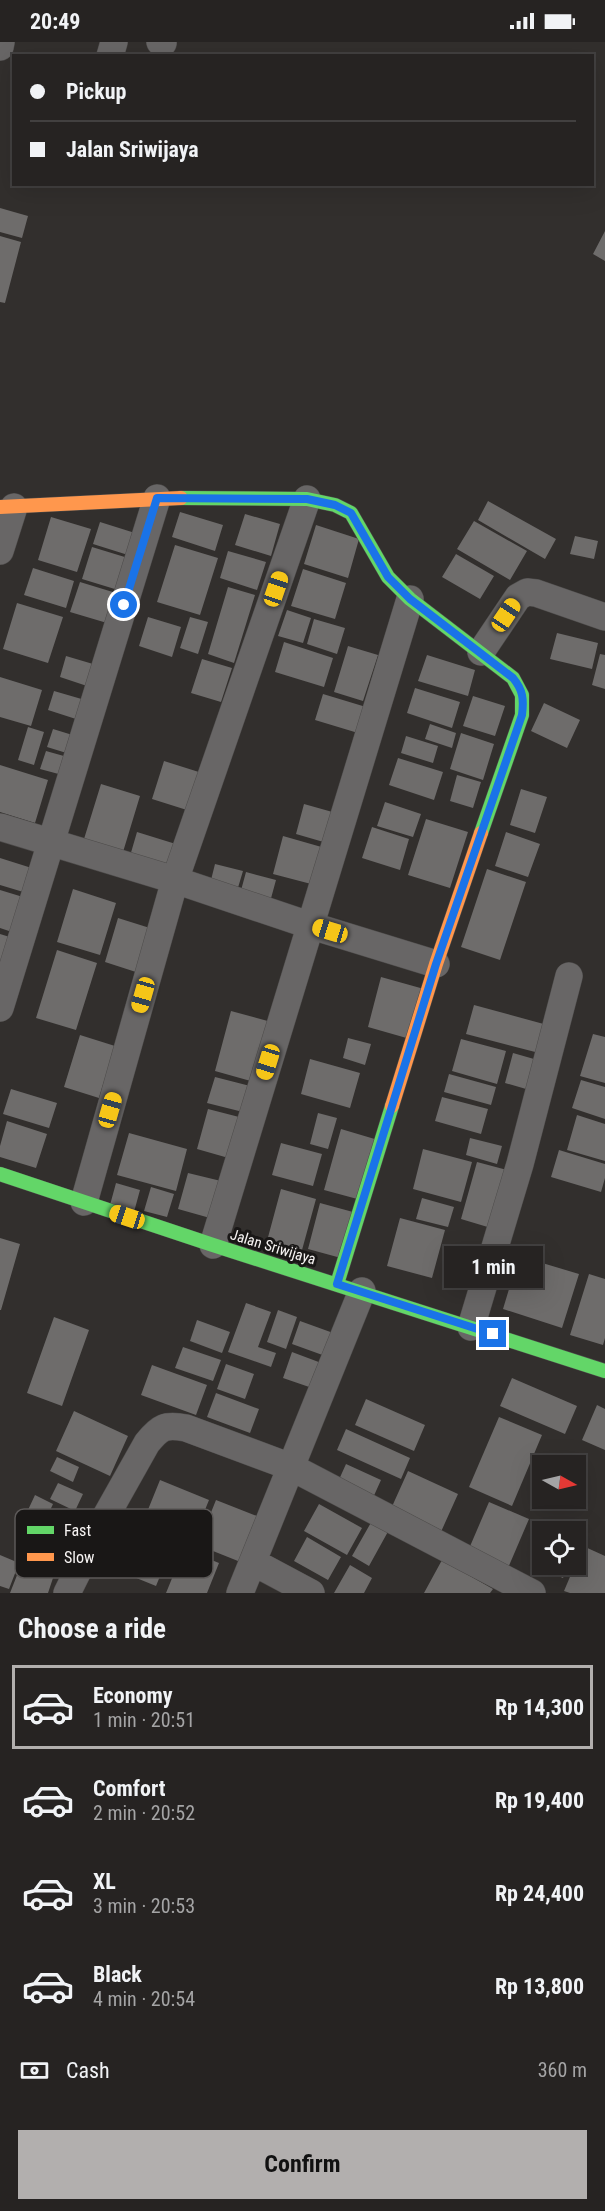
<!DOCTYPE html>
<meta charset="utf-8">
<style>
:root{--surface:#262322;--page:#2e2b2a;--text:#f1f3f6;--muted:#a4a4a5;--line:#424040;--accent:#b2afae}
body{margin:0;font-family:"Roboto Condensed",sans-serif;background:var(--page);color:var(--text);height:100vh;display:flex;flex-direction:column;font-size:22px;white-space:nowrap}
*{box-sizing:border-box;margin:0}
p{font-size:20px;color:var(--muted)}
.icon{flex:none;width:33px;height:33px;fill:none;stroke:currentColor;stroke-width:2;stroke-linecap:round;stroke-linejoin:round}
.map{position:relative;height:1551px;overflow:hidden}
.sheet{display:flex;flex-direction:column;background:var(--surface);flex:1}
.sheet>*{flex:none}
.top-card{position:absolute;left:12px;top:12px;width:582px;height:132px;border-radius:0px;box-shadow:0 6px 24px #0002,0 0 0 2px var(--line);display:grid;align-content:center;height:132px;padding:0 18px;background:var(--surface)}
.needle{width:39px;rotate:98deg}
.controls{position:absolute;left:532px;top:1413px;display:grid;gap:12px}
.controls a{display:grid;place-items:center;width:54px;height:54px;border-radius:0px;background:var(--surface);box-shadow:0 6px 24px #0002,0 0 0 2px var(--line);font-size:30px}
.end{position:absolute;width:27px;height:27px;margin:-14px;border:8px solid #1a73e8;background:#fff;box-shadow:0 0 0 3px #fff}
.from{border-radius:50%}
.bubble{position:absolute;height:42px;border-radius:0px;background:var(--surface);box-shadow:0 6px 24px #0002,0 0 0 2px var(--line);font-size:20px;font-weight:700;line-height:42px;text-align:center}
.car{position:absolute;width:18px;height:36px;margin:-18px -9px;border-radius:8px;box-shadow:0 0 4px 2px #0007;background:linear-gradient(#f5c518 24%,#345 0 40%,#f5c518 0 76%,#345 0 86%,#f5c518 0)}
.top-card b{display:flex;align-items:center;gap:21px;height:57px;font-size:22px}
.top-card b+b{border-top:2px solid var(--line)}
.top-card i{width:15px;height:15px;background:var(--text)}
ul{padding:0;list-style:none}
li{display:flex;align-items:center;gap:18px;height:84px;margin:0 12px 9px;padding:0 6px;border:3px solid transparent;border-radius:0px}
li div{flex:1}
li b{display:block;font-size:22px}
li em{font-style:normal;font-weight:700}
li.on{border-color:var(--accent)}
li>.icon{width:54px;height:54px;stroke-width:1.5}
h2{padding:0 18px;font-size:27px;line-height:72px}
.pay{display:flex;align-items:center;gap:15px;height:66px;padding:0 18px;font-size:22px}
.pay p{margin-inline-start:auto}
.button{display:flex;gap:12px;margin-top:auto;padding:12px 18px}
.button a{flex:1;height:69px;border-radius:0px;background:var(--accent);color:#111;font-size:24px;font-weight:700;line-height:69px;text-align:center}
.status{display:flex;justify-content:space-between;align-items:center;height:42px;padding:0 30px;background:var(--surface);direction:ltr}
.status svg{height:16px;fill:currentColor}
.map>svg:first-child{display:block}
.building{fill:#6e6c6b}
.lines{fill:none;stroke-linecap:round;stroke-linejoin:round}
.street-casing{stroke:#4e4c4b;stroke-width:28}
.fast-casing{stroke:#4e4c4b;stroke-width:15}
.slow-casing{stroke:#4e4c4b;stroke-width:15}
.street{stroke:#686666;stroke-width:27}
.fast{stroke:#63d668;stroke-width:14}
.slow{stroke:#ff974d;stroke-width:14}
.route{stroke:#1a73e8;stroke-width:8}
.labels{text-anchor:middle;stroke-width:6;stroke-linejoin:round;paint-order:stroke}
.street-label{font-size:15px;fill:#f7f4f3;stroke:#191716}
.key{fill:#191716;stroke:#5c5958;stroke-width:1.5}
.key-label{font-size:16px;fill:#f7f4f3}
</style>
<div class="status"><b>20:49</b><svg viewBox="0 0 49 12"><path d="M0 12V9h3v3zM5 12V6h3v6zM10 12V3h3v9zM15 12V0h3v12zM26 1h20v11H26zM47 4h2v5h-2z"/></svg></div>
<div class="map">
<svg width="605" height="1551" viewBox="0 0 605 1551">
<rect width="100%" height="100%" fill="#322f2d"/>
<!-- building -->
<path class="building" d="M0 166 28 174 22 196 0 190Z
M605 189V219L593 212Z
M0 194 21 200 5 261 0 260Z
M488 459 556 497 545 517 478 478Z
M180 470 223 483 215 509 172 495Z
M245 472 280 482 271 514 235 503Z
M51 475 91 487 77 530 38 518Z
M474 479 527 509 510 538 457 507Z
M100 480 135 491 128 513 93 502Z
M316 483 359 497 348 536 304 522Z
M575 494 598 499 594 517 570 512Z
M175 503 218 516 200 573 157 560Z
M92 505 128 516 118 548 82 537Z
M228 509 266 520 257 548 220 536Z
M456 512 494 534 480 557 442 535Z
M33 526 74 539 66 566 24 553Z
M303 527 346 541 335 577 291 564Z
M80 540 116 551 107 581 70 570Z
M228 545 255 553 234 621 208 612Z
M17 561 63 575 48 621 3 607Z
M287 568 311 576 303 601 278 594Z
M148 575 181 585 172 615 139 604Z
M190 575 208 580 198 612 180 606Z
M314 577 345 586 337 612 307 602Z
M557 591 598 601 592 627 550 617Z
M284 600 333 616 324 645 275 630Z
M348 604 378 613 363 659 334 650Z
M600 612 605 613V647L592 643Z
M427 613 475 628 468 654 418 639Z
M66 614 93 622 87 644 60 635Z
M202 617 232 626 221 660 191 651Z
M0 635 42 648 31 684 0 675Z
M415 646 460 660 452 686 407 671Z
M54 649 85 658 79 678 48 668Z
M323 652 366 665 358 691 315 678Z
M473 654 505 664 495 694 463 684Z
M544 661 580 678 567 706 531 689Z
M430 682 456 691 452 706 425 697Z
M28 685 44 690 34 723 18 718Z
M53 687 79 695 73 713 47 705Z
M461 691 494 702 483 738 450 727Z
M406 694 438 704 433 721 401 711Z
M46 709 71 716 66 734 40 727Z
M398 716 443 730 434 758 389 743Z
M164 719 202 731 190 769 152 757Z
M0 723 48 738 35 781 0 770Z
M457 733 481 740 473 766 450 759Z
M101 742 140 754 123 810 84 797Z
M521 747 547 755 535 791 510 783Z
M385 760 421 772 413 795 377 784Z
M304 762 336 771 327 801 296 792Z
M426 777 468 790 450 846 408 833Z
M372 785 409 797 400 828 362 816Z
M137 790 179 803 171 827 130 814Z
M506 790 540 802 528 835 495 824Z
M283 794 325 806 315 843 273 832Z
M0 816 38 828 30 852 0 843Z
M215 822 243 829 237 849 210 842Z
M487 827 526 840 500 918 461 905Z
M246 830 276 838 270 860 240 852Z
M73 847 116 861 100 913 57 900Z
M0 848 23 855 12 890 0 886Z
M118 876 153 887 139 931 105 920Z
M0 892 13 896 0 920Z
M57 908 97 921 76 988 36 976Z
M381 935 424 947 410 997 368 985Z
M474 963 551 984 543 1012 466 992Z
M231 969 275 981 258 1041 215 1029Z
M593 992 605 995V1041L580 1034Z
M80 993 115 1004 99 1056 64 1045Z
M348 996 371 1002 365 1023 343 1016Z
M461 997 506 1009 497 1042 452 1029Z
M513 1011 541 1019 533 1049 505 1041Z
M310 1017 360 1031 350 1066 301 1052Z
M449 1032 496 1045 491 1063 444 1050Z
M215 1035 254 1045 247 1071 207 1061Z
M581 1038 605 1045V1077L572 1066Z
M11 1047 57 1061 49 1086 3 1072Z
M442 1055 488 1067 481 1092 435 1079Z
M208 1067 243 1076 232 1117 197 1107Z
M318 1071 337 1076 328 1107 310 1102Z
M577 1073 605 1082V1119L567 1108Z
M7 1079 47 1092 36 1126 0 1115V1104Z
M341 1087 378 1098 361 1158 324 1148Z
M129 1091 187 1107 176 1149 117 1133Z
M470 1096 502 1104 497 1122 466 1113Z
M281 1101 322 1112 313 1144 272 1133Z
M423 1107 472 1120 461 1160 413 1147Z
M559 1108 605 1122V1136L601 1150 551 1135Z
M477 1120 507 1128 491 1186 461 1177Z
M188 1131 221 1139 210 1176 178 1167Z
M116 1141 140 1148 134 1170 110 1163Z
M151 1145 174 1152 167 1175 144 1169Z
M281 1147 316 1157 302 1208 267 1199Z
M422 1156 454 1165 448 1185 416 1177Z
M320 1161 353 1170 341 1216 308 1207Z
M400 1176 445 1188 432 1236 387 1224Z
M0 1196 20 1202 1 1268H0Z
M519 1214 579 1232 562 1286 503 1267Z
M589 1232 605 1237V1296L603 1303 570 1293Z
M246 1261 271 1270 258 1305 276 1311 271 1325 228 1310Z
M278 1268 297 1275 286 1307 267 1300Z
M54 1275 89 1288 62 1364 27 1351Z
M197 1278 230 1290 222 1311 190 1299Z
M300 1279 336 1292 328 1315 292 1302Z
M183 1305 221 1318 213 1339 175 1326Z
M292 1310 324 1322 315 1347 283 1336Z
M226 1322 254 1332 245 1357 217 1347Z
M152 1323 207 1343 196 1373 141 1353Z
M512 1336 577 1364 565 1392 500 1364Z
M216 1351 259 1367 250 1391 207 1375Z
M366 1357 425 1383 414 1409 355 1383Z
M597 1363 605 1367V1408L582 1398Z
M74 1369 128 1394 110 1434 56 1409Z
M499 1375 542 1393 512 1464 469 1445Z
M346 1387 410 1416 401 1437 337 1408Z
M57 1415 79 1425 73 1440 50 1429Z
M346 1422 381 1438 372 1458 337 1442Z
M408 1429 458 1452 440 1492 390 1469Z
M160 1438 209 1458 190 1505 141 1485Z
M58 1441 83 1452 75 1469 50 1457Z
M35 1453 53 1462 46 1477 28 1468Z
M216 1458 262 1476 243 1521 198 1503Z
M489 1460 529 1477 508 1526 468 1509Z
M319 1462 362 1486 347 1513 304 1489Z
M373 1477 390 1486 369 1524 352 1514Z
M540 1484 554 1490H543V1503L534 1499Z
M147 1490 174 1500 156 1544 129 1533Z
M307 1495 341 1515 328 1538 294 1519Z
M583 1504 605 1514V1551H570L564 1549Z
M184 1507 219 1521 207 1551H166Z
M0 1513 19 1521 9 1547 0 1544Z
M23 1518 55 1530 48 1551H10Z
M442 1518 493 1547 490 1551H424Z
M546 1522H569L563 1536 544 1528Z
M350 1523 372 1536 364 1551H334Z"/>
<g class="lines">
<defs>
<path id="street" d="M160 0 163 1
M0 5 1 0
M110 14 114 0
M0 509 14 465
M481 610 518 555 527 550 536 551 605 575
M0 785 175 838 309 883 436 922
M0 966 157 456
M84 1160 175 838 307 457
M213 1203 410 557
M471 1285 520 1122 569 934
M253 1520 311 1551
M67 1551 102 1481 147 1401C160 1385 165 1382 186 1386L291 1425 532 1551
M240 1551 362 1249"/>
<path id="fast" d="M181 456 307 457 335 463 351 471 388 535 410 557 513 636 522 653V673L481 791
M0 1132 213 1203 605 1329
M337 1242 392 1064"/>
<path id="slow" d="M0 465 181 456
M392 1064 436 922 481 791"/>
</defs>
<!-- street casing -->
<use href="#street" class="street-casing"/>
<!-- fast casing -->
<use href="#fast" class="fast-casing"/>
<!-- slow casing -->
<use href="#slow" class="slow-casing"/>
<!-- street -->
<use href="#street" class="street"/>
<!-- fast -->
<use href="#fast" class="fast"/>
<!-- slow -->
<use href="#slow" class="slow"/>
</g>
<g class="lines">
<!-- route -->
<path class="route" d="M124 563 157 456 307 457 335 463 351 471 388 535 410 557 513 636C523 648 524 657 522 673L436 922 337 1242 493 1292"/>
</g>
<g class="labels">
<!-- street labels -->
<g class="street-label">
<text transform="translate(273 1205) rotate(17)" y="5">Jalan Sriwijaya</text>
</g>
</g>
<!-- legend -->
<rect x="15" y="1467" width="198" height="69" rx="9" class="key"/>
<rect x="27" y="1484" width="27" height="8" fill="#63d668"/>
<rect x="27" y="1511" width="27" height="8" fill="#ff974d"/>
<g class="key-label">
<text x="64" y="1494">Fast</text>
<text x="64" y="1521">Slow</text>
</g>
</svg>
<div class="controls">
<a><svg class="needle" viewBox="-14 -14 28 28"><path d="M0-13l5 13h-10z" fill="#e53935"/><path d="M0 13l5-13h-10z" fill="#a4a4a5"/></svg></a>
<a><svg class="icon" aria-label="locate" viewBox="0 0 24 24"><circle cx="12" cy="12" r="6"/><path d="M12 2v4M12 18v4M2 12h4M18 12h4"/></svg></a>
</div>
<i class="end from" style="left:124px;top:563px"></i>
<i class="end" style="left:493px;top:1292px"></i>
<div class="bubble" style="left:444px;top:1204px;width:99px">1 min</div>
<i class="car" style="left:276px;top:547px;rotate:19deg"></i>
<i class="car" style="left:506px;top:573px;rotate:34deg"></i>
<i class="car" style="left:330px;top:889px;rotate:287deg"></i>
<i class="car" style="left:143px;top:953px;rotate:196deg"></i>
<i class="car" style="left:268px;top:1020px;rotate:197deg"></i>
<i class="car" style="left:110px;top:1068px;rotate:16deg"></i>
<i class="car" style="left:127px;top:1175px;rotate:288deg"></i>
<div class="top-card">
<b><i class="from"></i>Pickup</b>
<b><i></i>Jalan Sriwijaya</b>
</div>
</div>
<section class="sheet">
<h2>Choose a ride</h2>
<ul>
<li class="on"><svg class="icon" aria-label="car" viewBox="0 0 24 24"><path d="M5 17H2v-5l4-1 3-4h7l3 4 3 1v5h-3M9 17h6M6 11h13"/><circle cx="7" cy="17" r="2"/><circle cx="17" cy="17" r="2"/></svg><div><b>Economy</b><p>1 min · 20:51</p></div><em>Rp 14,300</em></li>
<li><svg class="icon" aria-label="car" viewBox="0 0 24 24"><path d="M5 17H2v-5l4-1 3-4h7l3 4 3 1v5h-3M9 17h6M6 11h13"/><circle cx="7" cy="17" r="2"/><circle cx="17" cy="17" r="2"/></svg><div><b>Comfort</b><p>2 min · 20:52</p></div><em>Rp 19,400</em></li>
<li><svg class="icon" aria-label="car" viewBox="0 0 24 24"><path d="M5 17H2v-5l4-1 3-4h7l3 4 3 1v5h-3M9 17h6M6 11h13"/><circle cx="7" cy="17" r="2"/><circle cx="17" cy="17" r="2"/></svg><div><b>XL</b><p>3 min · 20:53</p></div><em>Rp 24,400</em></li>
<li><svg class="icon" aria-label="car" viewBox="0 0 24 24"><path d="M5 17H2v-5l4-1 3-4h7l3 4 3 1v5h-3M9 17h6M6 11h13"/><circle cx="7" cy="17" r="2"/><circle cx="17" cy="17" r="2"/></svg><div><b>Black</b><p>4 min · 20:54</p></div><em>Rp 13,800</em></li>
</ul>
<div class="pay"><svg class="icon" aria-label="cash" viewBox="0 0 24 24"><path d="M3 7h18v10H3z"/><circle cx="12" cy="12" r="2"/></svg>Cash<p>360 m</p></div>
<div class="button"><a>Confirm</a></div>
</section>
